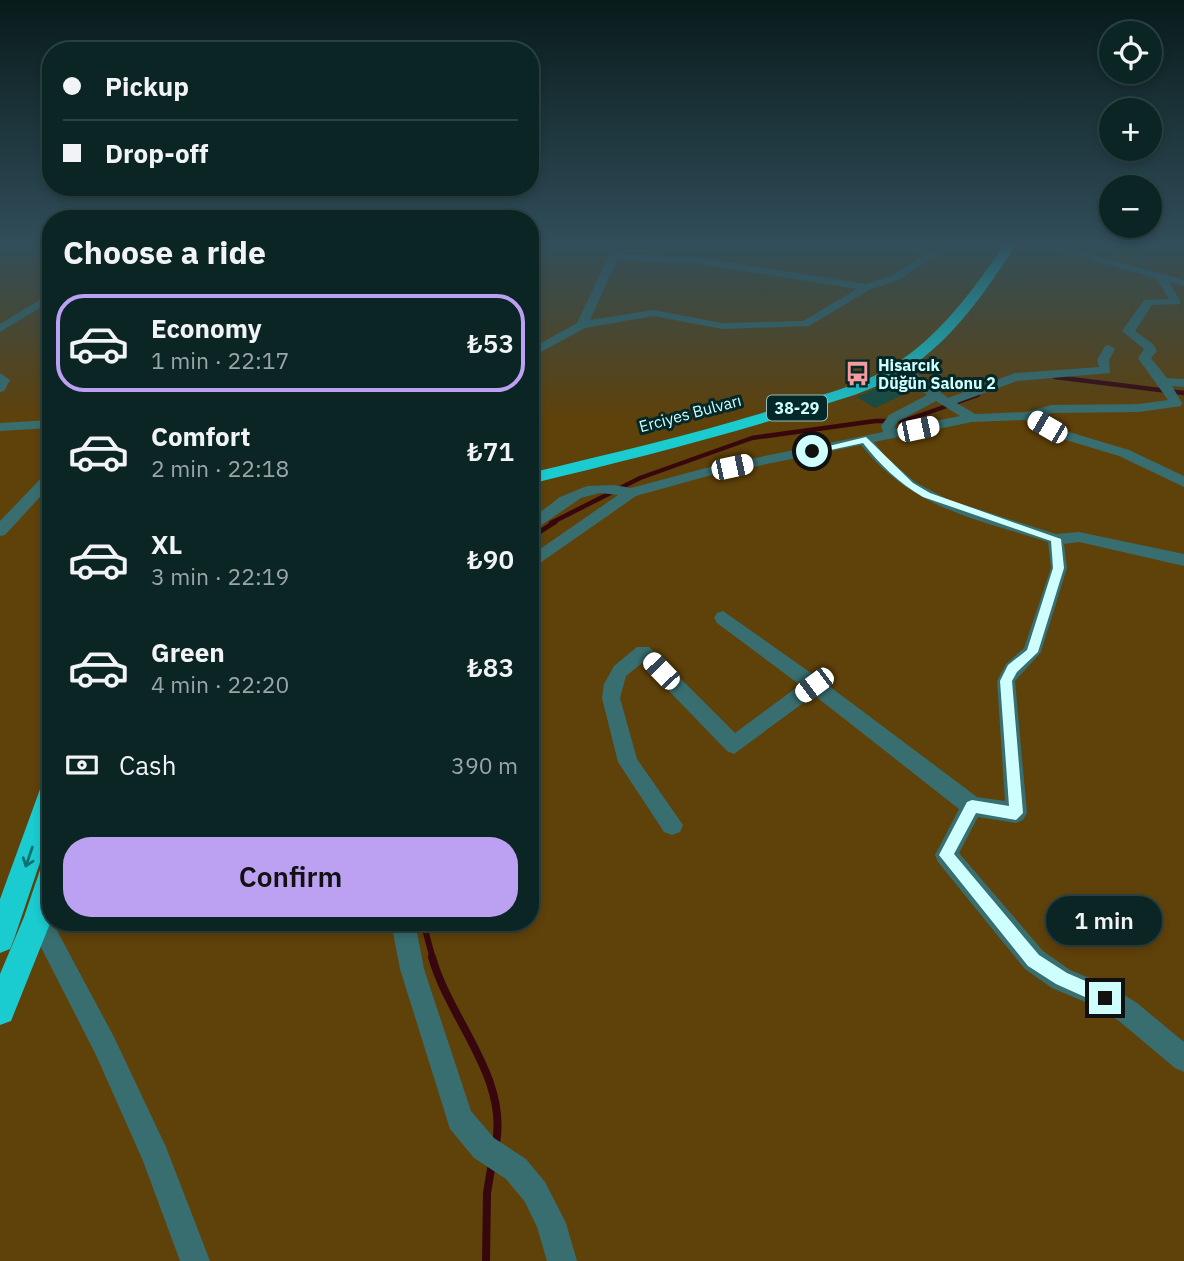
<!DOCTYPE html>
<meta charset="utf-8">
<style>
:root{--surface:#0b2525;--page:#193132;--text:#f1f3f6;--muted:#9aa5a7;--line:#2b4242;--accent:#bca0f2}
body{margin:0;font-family:"IBM Plex Sans",sans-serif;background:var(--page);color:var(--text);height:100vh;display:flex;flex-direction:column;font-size:26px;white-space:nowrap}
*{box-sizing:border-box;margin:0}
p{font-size:23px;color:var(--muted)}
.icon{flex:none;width:38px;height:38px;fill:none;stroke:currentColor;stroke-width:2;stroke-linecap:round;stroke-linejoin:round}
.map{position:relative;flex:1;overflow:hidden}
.details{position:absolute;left:42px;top:210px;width:497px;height:721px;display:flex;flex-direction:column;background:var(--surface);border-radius:28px;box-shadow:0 4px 10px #0003,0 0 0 2px var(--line)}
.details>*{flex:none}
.guide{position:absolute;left:42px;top:42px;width:497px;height:154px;border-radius:28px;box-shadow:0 4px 10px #0003,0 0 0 2px var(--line);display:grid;align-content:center;height:154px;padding:0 21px;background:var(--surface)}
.fabs{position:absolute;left:1099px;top:21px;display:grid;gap:14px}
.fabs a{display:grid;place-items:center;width:63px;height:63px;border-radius:50%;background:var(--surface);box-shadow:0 4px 10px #0003,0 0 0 2px var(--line);font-size:35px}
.end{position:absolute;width:32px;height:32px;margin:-16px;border:9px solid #cefefe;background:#111;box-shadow:0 0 0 4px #111}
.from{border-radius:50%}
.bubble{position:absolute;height:49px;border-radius:24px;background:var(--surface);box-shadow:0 4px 10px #0003,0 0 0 2px var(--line);font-size:23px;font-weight:600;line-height:49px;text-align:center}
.car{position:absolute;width:21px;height:42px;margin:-21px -10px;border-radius:9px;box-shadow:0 0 5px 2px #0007;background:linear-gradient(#fff 24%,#345 0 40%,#fff 0 76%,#345 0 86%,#fff 0)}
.guide b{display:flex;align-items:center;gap:24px;height:66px;font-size:26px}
.guide b+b{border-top:2px solid var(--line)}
.guide i{width:18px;height:18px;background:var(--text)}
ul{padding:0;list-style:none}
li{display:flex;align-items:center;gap:21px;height:98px;margin:0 14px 10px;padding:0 7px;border:4px solid transparent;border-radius:28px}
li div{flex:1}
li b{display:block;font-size:26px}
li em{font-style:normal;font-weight:600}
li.active{border-color:var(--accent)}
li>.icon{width:63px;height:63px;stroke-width:1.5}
h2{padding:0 21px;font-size:32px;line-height:84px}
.pay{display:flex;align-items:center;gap:18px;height:77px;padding:0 21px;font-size:26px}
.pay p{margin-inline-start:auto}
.button{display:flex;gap:14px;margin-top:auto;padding:14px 21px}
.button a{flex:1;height:80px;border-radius:28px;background:var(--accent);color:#111;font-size:28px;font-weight:600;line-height:80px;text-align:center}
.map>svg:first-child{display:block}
.green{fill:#5f410a}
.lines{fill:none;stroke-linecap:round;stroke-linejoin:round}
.stream-far3{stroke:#38070e;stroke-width:4.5}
.stream-far2{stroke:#38070e;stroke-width:5}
.stream-far1{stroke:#38070e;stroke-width:6}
.stream{stroke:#38070e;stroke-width:8}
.building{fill:#164b40}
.street{fill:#386e6f;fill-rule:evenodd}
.highway{fill:#1acbcf;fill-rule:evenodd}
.oneway{stroke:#0e7173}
.route{fill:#cefefe}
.labels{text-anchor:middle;stroke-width:6;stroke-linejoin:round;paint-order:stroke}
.far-poi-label{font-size:16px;font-weight:bold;fill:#cefefe;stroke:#042727;text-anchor:start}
.shield{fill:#042727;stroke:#91bebe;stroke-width:2}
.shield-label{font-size:16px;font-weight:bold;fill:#cefefe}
.far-street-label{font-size:16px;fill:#cefefe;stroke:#042727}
</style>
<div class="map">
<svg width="1184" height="1261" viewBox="0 0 1184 1261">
<rect width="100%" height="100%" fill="#0f3131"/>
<!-- green -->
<path class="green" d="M0 245H51V922H530V245H1184V1261H0Z"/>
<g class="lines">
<!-- stream-far3 -->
<path class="stream-far3" d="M1055 377 1184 393
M551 523 640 478 752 438 875 421H904L978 395"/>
<!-- stream-far2 -->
<path class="stream-far2" d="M530 538 555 522"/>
<!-- stream-far1 -->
<path class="stream-far1" d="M423 922 433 959"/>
<!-- stream -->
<path class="stream" d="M432 957C449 1019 508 1076 496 1143
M486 1261 487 1193 492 1163"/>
</g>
<!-- building -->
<path class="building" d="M899 378 915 389 875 408 857 397Z"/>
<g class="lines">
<!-- street -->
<path class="street" d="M614 245H624L620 254 702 258 866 284 891 276 924 254 899 245H913L931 250 940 245H951L899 280 871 289 809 326 723 329 653 316 585 328 530 358V349L577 323ZM617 260 702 264 857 289 803 321 723 323 653 310 590 320Z
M1043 245H1058L1184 280V286L1169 282 1181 302 1180 304 1152 305 1135 331 1153 344 1157 351 1151 358 1167 378 1184 379V387L1172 386 1182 403 1181 406 1139 412 1052 413 1039 417 1066 431 1129 450 1184 476V487L1119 456 1056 437 1025 420 972 422 874 442 885 456 915 482 949 500 1056 534 1079 532 1184 554V566L1079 542 1064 544 1067 568 1041 652 1015 681 1027 813 1023 820 1016 823 978 817 959 853 1043 951 1070 970 1115 989 1137 1003 1184 1042V1072L1175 1068 1119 1021 1097 1007 1052 988 1025 969 938 862 935 855 959 809 814 695 734 754 727 751 642 663 626 676 620 698 637 759 683 825 680 832 672 835 664 832 618 762 602 698 604 684 614 666 637 647H649L735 733 800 685 717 623 714 618 717 613 723 611 821 680 977 797 1005 801 997 681 1006 664 1024 648 1051 568 1048 542C976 519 911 508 861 445L708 476 636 496 530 570V556L618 495 600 493 581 498 530 533V520L560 497 587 486 614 485 631 488 706 468 883 432 881 426 889 415 927 395 896 370V364H904L948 398 1015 373 1099 367 1097 360 1105 346 1109 345 1115 349 1109 360 1110 373 1017 381 957 403 975 414 1026 412 1051 405 1139 404 1168 400 1138 358 1144 349 1122 331 1144 300 1169 299 1157 279ZM936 401 960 416 896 429 895 426 899 421Z
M51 293V301L0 332V324Z
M0 373 10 380 4 391 0 392Z
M51 420V428L0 431V423Z
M51 472V485L5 535 0 536V521L46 473Z
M38 906 46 910 114 1037 166 1147 210 1261H180L143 1161 96 1055 26 918 30 910Z
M391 922H415L424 969 471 1111 494 1138 526 1159 545 1182 566 1223 577 1261H547L537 1227 525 1202 506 1179 474 1158 450 1129 400 969Z"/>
<!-- highway -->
<path class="highway" d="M1004 245H1016C986 291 954 338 908 369 876 391 835 401 799 412 710 440 620 462 530 484V473C617 452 703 432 788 405 825 394 865 384 897 363 942 333 974 289 1004 245Z
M51 781V830L14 939 10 949 0 953V899L39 792 42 784Z
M51 863V921L11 1021 0 1025V974L24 917 41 867Z"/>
</g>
<!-- one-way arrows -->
<defs><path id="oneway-shaft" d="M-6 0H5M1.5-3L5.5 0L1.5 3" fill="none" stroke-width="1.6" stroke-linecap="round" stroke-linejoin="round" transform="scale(1.75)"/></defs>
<use class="oneway" href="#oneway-shaft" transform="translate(29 857) rotate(109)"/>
<!-- sky -->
<linearGradient id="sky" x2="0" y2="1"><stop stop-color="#081b1b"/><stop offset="0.58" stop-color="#314e5a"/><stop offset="1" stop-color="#314e5a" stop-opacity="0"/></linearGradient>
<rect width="1184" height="421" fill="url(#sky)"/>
<!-- route -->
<path class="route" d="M866 437 913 483 930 493 1061 539 1064 568 1038 652 1017 672 1012 681 1023 813 1016 820 976 813 954 854 1039 955 1067 973 1111 992 1114 998 1111 1004 1105 1006 1056 984 1028 966 939 855 967 802 972 800 1009 806 1000 681 1008 665 1027 650 1053 568 1051 541 923 497C899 483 880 465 863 443L812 454 808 451Z"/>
<!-- icons -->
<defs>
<symbol id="bus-bare" viewBox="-9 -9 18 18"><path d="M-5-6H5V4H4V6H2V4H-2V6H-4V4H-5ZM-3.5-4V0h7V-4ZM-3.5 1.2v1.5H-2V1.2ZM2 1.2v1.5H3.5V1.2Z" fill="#f59b9e" stroke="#042727" stroke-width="2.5" paint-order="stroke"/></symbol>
</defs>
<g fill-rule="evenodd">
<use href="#bus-bare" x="840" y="356" width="35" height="35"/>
</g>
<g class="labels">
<!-- far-poi labels -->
<g class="far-poi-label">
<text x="878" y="371">Hisarcık<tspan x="878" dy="18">Düğün Salonu 2</tspan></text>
</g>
<!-- shield labels -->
<rect class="shield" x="767" y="395.5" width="60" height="25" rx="5"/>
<g class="shield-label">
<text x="797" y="414">38-29</text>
</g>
<!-- far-street labels -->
<g class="far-street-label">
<text transform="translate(690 413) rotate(-15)" y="6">Erciyes Bulvarı</text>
</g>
</g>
</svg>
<div class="fabs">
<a><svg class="icon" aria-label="locate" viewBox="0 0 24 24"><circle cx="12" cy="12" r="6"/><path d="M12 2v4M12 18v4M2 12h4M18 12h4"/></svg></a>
<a>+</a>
<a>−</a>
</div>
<i class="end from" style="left:812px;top:451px"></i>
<i class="end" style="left:1105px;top:998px"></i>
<div class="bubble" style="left:1046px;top:896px;width:116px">1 min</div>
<i class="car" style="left:1047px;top:427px;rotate:300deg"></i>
<i class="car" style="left:918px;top:429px;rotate:78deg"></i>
<i class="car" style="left:732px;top:467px;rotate:78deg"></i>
<i class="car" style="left:661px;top:671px;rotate:316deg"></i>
<i class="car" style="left:814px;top:685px;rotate:233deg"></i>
<div class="guide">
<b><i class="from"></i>Pickup</b>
<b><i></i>Drop-off</b>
</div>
<section class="details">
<h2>Choose a ride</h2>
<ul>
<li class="active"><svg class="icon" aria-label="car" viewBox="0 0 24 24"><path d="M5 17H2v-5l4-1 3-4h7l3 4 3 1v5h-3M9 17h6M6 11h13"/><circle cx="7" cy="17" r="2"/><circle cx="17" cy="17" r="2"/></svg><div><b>Economy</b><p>1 min · 22:17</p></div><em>₺53</em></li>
<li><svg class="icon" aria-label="car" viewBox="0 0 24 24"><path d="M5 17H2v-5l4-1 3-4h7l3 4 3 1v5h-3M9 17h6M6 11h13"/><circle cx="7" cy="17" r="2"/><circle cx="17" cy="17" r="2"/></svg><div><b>Comfort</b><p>2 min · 22:18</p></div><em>₺71</em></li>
<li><svg class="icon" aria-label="car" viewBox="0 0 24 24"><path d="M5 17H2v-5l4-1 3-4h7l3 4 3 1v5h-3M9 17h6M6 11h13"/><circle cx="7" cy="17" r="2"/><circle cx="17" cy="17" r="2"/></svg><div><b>XL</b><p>3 min · 22:19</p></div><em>₺90</em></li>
<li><svg class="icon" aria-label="car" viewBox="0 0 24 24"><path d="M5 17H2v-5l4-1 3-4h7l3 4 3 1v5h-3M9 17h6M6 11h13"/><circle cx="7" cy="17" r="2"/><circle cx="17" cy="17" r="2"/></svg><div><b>Green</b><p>4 min · 22:20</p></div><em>₺83</em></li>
</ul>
<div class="pay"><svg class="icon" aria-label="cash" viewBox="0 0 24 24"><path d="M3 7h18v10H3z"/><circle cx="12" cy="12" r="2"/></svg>Cash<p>390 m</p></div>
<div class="button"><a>Confirm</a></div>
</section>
</div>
